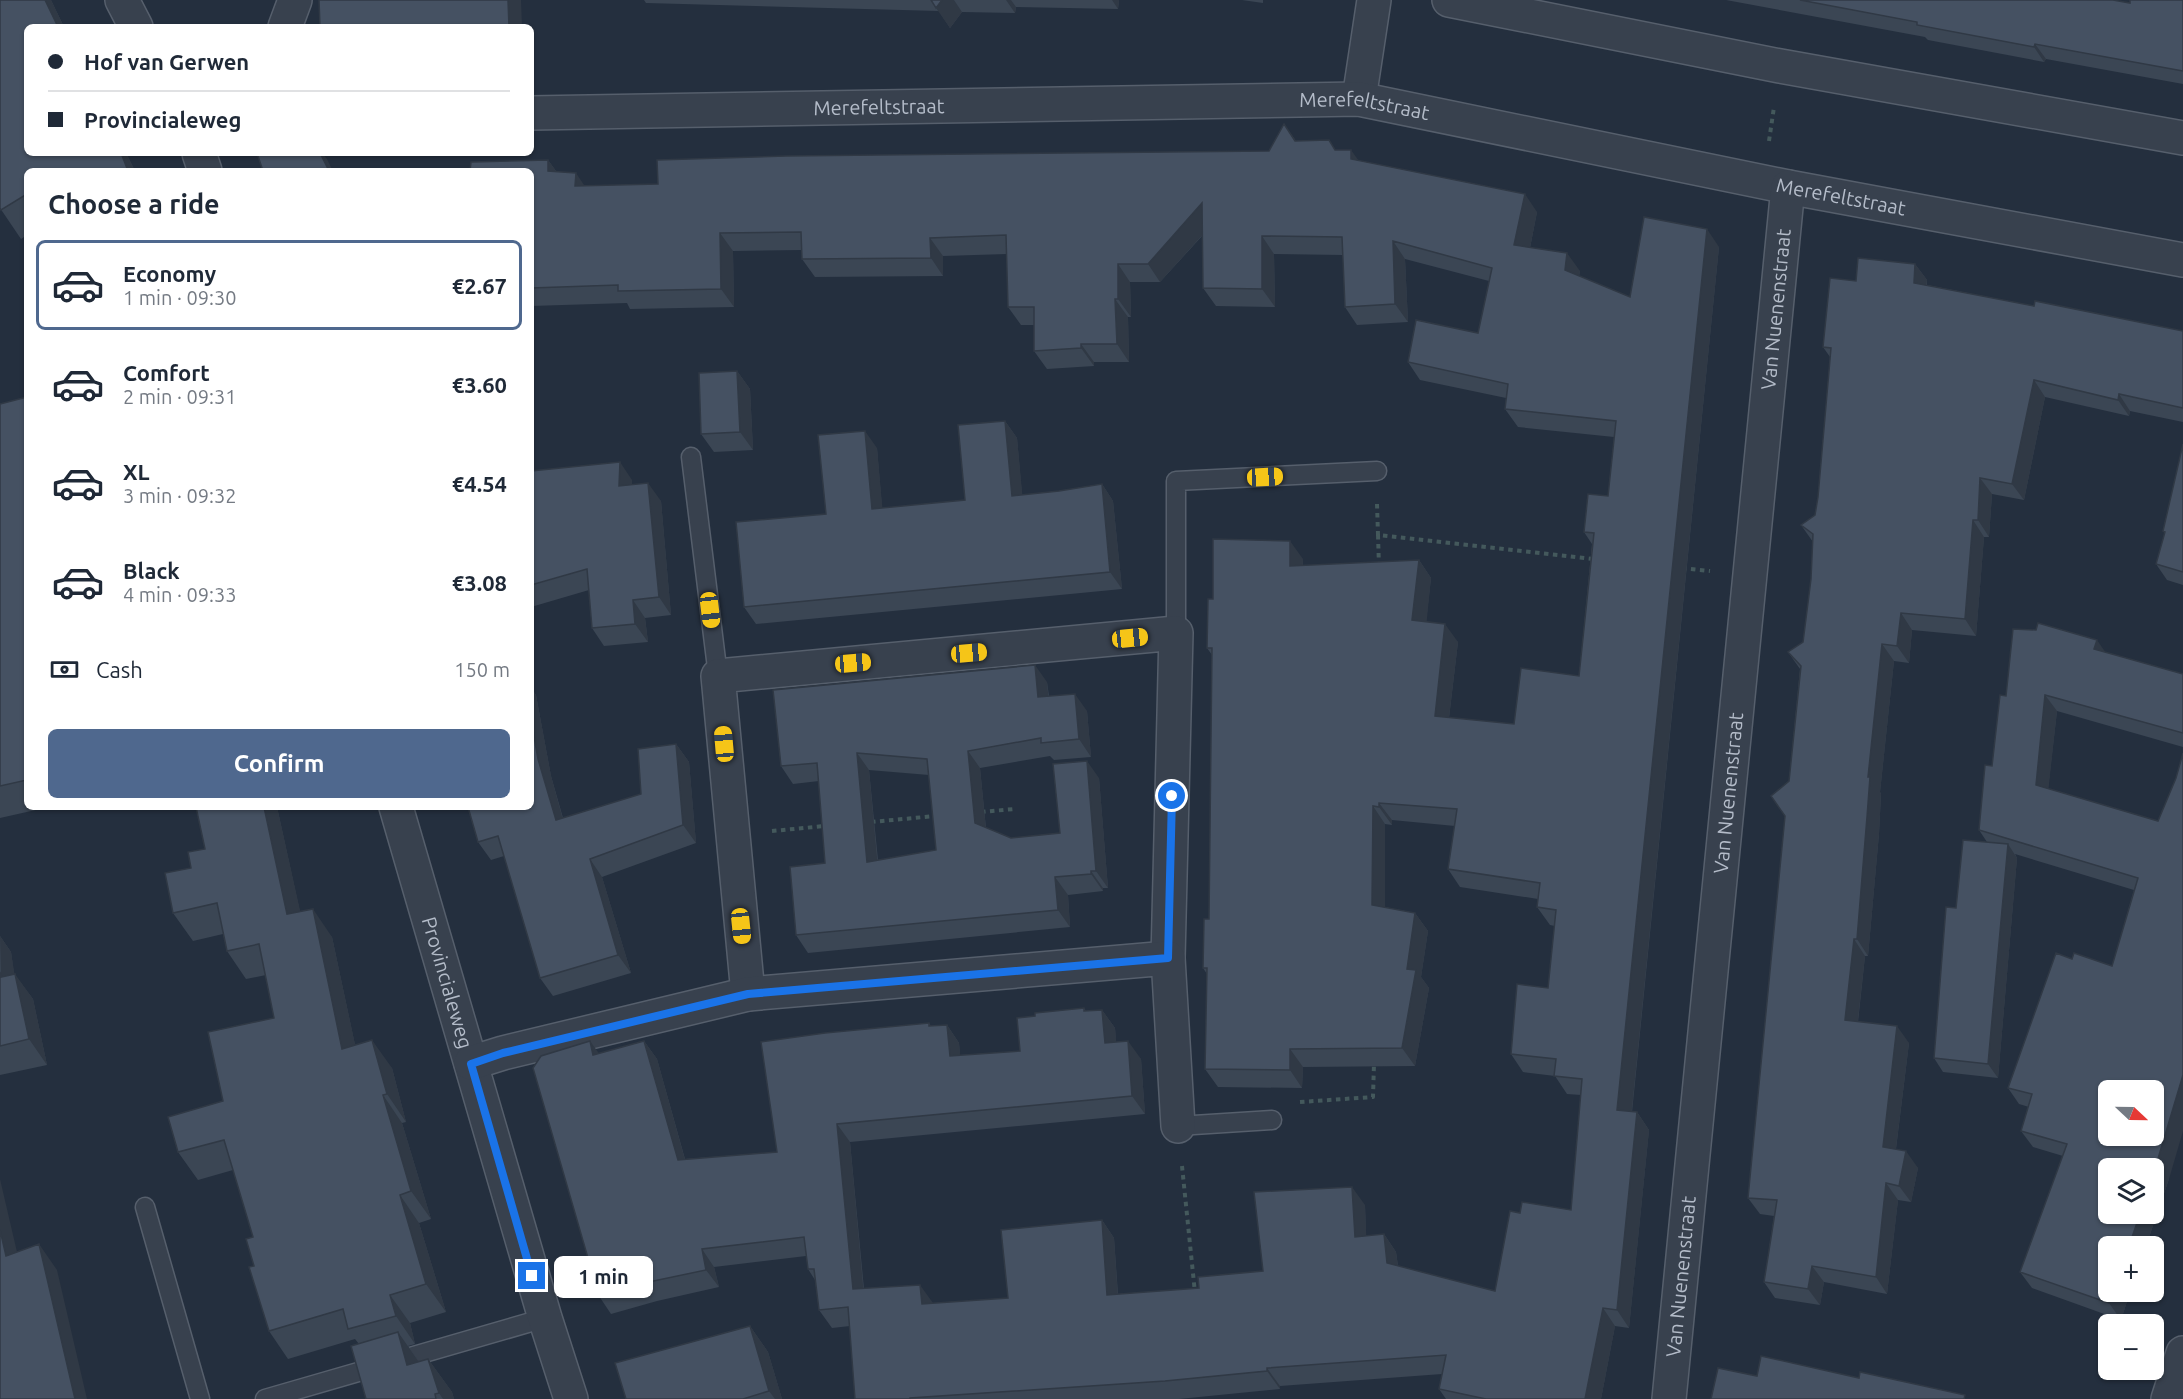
<!DOCTYPE html>
<meta charset="utf-8">
<style>
:root{--surface:#fff;--page:#f2f2f3;--text:#1f2937;--muted:#747a83;--line:#e0e1e3;--accent:#4f688e}
body{margin:0;font-family:Ubuntu,sans-serif;background:var(--page);color:var(--text);height:100vh;display:flex;flex-direction:column;font-size:22px;white-space:nowrap}
*{box-sizing:border-box;margin:0}
p{font-size:20px;color:var(--muted)}
.icon{flex:none;width:33px;height:33px;fill:none;stroke:currentColor;stroke-width:2;stroke-linecap:round;stroke-linejoin:round}
.map{position:relative;flex:1;overflow:hidden}
.details{position:absolute;left:24px;top:168px;width:510px;height:642px;display:flex;flex-direction:column;background:var(--surface);border-radius:9px;box-shadow:0 2px 4px #0004}
.details>*{flex:none}
.guide{position:absolute;left:24px;top:24px;width:510px;height:132px;border-radius:9px;box-shadow:0 2px 4px #0004;display:grid;align-content:center;height:132px;padding:0 24px;background:var(--surface)}
.needle{width:39px;rotate:112deg}
.buttons{position:absolute;left:2098px;top:1080px;display:grid;gap:12px}
.buttons a{display:grid;place-items:center;width:66px;height:66px;border-radius:9px;background:var(--surface);box-shadow:0 2px 4px #0004;font-size:30px}
.end{position:absolute;width:27px;height:27px;margin:-14px;border:8px solid #1a73e8;background:#fff;box-shadow:0 0 0 3px #fff}
.from{border-radius:50%}
.bubble{position:absolute;height:42px;border-radius:9px;background:var(--surface);box-shadow:0 2px 4px #0004;font-size:20px;font-weight:700;line-height:42px;text-align:center}
.car{position:absolute;width:18px;height:36px;margin:-18px -9px;border-radius:8px;box-shadow:0 0 4px 2px #0007;background:linear-gradient(#f5c518 24%,#345 0 40%,#f5c518 0 76%,#345 0 86%,#f5c518 0)}
.guide b{display:flex;align-items:center;gap:21px;height:57px;font-size:22px}
.guide b+b{border-top:2px solid var(--line)}
.guide i{width:15px;height:15px;background:var(--text)}
ul{padding:0;list-style:none}
li{display:flex;align-items:center;gap:18px;height:90px;margin:0 12px 9px;padding:0 12px;border:3px solid transparent;border-radius:9px}
li div{flex:1}
li b{display:block;font-size:22px}
li em{font-style:normal;font-weight:700}
li.active{border-color:var(--accent)}
li>.icon{width:54px;height:54px;stroke-width:1.5}
h2{padding:0 24px;font-size:27px;line-height:72px}
.pay{display:flex;align-items:center;gap:15px;height:66px;padding:0 24px;font-size:22px}
.pay p{margin-inline-start:auto}
.action{display:flex;gap:12px;margin-top:auto;padding:12px 24px}
.action a{flex:1;height:69px;border-radius:9px;background:var(--accent);color:#fff;font-size:24px;font-weight:700;line-height:69px;text-align:center}
.map>svg:first-child{display:block}
.lines{fill:none;stroke-linecap:round;stroke-linejoin:round}
.service-casing{stroke:#565f6c;stroke-width:21}
.minor-casing{stroke:#565f6c;stroke-width:36}
.path{stroke:#44595c;stroke-width:4;stroke-dasharray:4.5 4.5;stroke-linecap:butt}
.service{stroke:#38414e;stroke-width:18}
.minor{stroke:#38414e;stroke-width:33}
.wall{fill:#3b4654;fill-rule:evenodd}
.shaded-wall{fill:#303945}
.building{fill:#455162;stroke:#303945;stroke-width:1.5;fill-rule:evenodd}
.route{stroke:#1a73e8;stroke-width:8}
.labels{text-anchor:middle;stroke-width:6;stroke-linejoin:round;paint-order:stroke}
.street-label{font-size:20px;fill:#b4bcc9;stroke:#1d2633}
</style>
<div class="map">
<svg width="2183" height="1399" viewBox="0 0 2183 1399">
<rect width="100%" height="100%" fill="#242f3e"/>
<g class="lines">
<defs>
<path id="service" d="M691 457 718 676
M1176 633V481L1377 471
M1178 1126 1272 1120
M145 1207 200 1399
M265 1399 545 1318"/>
<g id="minor">
<path d="M122 0 136 27"/>
<path d="M1449 0 1780 66 2183 138"/>
<path d="M285 27 295 0"/>
<path d="M1359 99 1374 0"/>
<path id="s1" d="M531 113 1359 99 1788 187 2183 260"/>
<path d="M199 153 205 171"/>
<path id="s2" d="M396 807 545 1318 571 1399"/>
<path d="M748 994 718 676 1176 633 1168 958"/>
<path d="M471 1063 503 1053 748 994 1168 958 1178 1126"/>
<path id="s3" d="M1669 1399 1788 187"/>
<path d="M2168 1399 2183 1353"/>
</g>
</defs>
<!-- service casing -->
<use href="#service" class="service-casing"/>
<!-- minor casing -->
<use href="#minor" class="minor-casing"/>
<!-- path -->
<path class="path" d="M1769 141 1774 107
M1377 504 1378 535 1594 559
M1378 535 1379 567
M1682 568 1710 571
M981 812 1014 809
M871 822 935 816
M772 831 825 826
M1300 1102 1373 1097 1374 1063
M1182 1166 1195 1293"/>
<!-- service -->
<use href="#service" class="service"/>
<!-- minor -->
<use href="#minor" class="minor"/>
</g>
<!-- wall -->
<path class="wall" d="M0 0H51L64 27H27V153H126L135 171H27V235L21 239 0 208Z
M644 0H1119L1118 9 1016 7 1015 13 962 12 950 28 939 11 646 3Z
M1242 0H1263V3Z
M1726 0H2113L2130 3 2183 0V84L2046 59 2044 62 1928 40 1925 37Z
M1284 124 1296 141 1336 150 1359 161 1537 212 1530 248 1580 271 1579 276 1630 297 1719 247 1632 1112H1637L1649 1130 1629 1328 1615 1326 1601 1399H1446L1439 1389 1442 1374 1280 1386V1389L1179 1399H855L850 1326 832 1328 819 1310 815 1280 808 1269 806 1256 714 1267 719 1287 657 1301 611 1314 599 1296V1054L644 1041 657 1059 685 1159 777 1152 929 1023 931 1026 947 1025 959 1043 960 1055 1020 1051 1035 1016 1084 1008 1086 1011 1102 1010 1115 1028 1116 1042 1141 1059 1145 1114 850 1142 864 1289 933 1303 1008 1298 1102 1220 1114 1238 1118 1294 1199 1288 1263 1271 1365 1205 1366 1236 1384 1234 1396 1252 1398 1266 1495 1291 1520 1213 1571 1210 1581 1095 1567 1094 1555 1076 1523 1072 1511 1054 1548 988 1555 926 1550 925 1537 907 1538 899 1460 887 1448 869 1455 826 1392 820V825L1385 824V907L1415 913 1428 931 1421 977 1429 988 1415 1066 1303 1067 1302 1088 1218 1087 1205 1069 1207 974 1203 968 1209 919 1212 655 1207 648 1213 599 1303 559V566L1419 560 1431 578 1426 622 1458 642 1449 718 1514 724 1579 676 1592 544 1584 532 1608 496 1614 437 1518 427 1505 409 1506 398 1420 380 1408 362 1478 333 1489 281 1405 259 1408 322 1357 325 1345 307 1343 255 1274 254 1275 307 1216 306 1203 288V235L1160 282H1130L1131 317H1128L1129 362H1094V366L1047 369 1034 351V325H1021L1008 307 1007 254 943 256V276L815 277 802 259V250L733 251 734 307 630 309 627 303 531 306V171L548 160 556 171 585 186 658 184 1269 151Z
M1915 264 1927 280V285L2034 306 2183 331V422L2130 411 2129 416 2045 397 2024 500 1992 494 1989 537H1984L1976 636 1912 630 1909 663 1894 661 1880 792 1881 794 1879 834 1868 956H1865L1858 1022 1909 1043 1896 1149 1918 1168 1911 1202 1898 1200 1887 1294 1824 1282 1820 1305 1775 1298 1764 1282 1774 1216 1760 1214 1748 1198 1800 669 1788 652 1803 642 1811 579 1813 542 1801 525 1815 515 1818 497 1830 357 1823 347 1856 281Z
M737 371 750 389 753 450 714 452 701 434Z
M27 397V807H49L0 818V404Z
M1005 421 1017 438 1022 495 1059 491 1102 484 1113 501 1122 589 756 624 744 607 826 514 877 448 882 508 965 500Z
M2183 444V585L2167 580 2156 564 2165 534 2163 531Z
M531 471 632 480V485L661 501 671 615 645 618 648 642 604 646 592 628 589 590 531 607Z
M2105 652 2183 674V747L2057 711 2048 789 2158 821 2169 1179 2146 1246H2109V1292H2130L2121 1320 2032 1288 2020 1272 2063 1156 2033 1147 2021 1131 2029 1107 2019 1104 2008 1088 2072 959 2112 966 2134 890 2015 854 2017 858 1998 1078 1943 1072 1934 1058 1956 908 1987 842 1979 830 2006 696Z
M1047 682 1049 696 1087 711 1091 757 1054 760 1050 756 980 768 986 828 1011 838 1060 833 1099 778 1108 888H1103V891L1068 895 1070 927 808 953 796 935 825 863 819 781 793 784 781 766ZM869 770 929 775 936 850 878 860Z
M531 688 536 695 551 776 563 818 641 794 676 744 689 762 696 843 602 877 631 973 553 996 540 978 504 856 491 860 478 842 531 807Z
M196 807H277L300 912 332 937 355 1045 392 1068 406 1122 402 1123 431 1219 419 1223 446 1312 410 1323 415 1344 408 1346 419 1362 428 1359 452 1392 454 1399H366L359 1344 355 1339 288 1359 269 1331 254 1266 253 1237 233 1170 198 1180 178 1152 223 1101 274 1018 266 975 246 979 227 951 223 934 193 941 173 913 191 868 205 849Z
M0 936 11 952 14 974 33 999 47 1065 0 1075Z
M750 1326 768 1352 782 1399H626Z"/>
<!-- shaded-wall -->
<path class="shaded-wall" d="M45 0H51L64 27H58Z
M508 0H521L522 27H509Z
M942 0H954L962 12 950 28 936 8Z
M1006 0H1011L1016 7 1015 13Z
M1112 0H1119L1118 9Z
M2035 44 2046 59 2044 62 2034 47Z
M1351 150 1364 168 1351 159Z
M120 153H126L135 171H128Z
M320 153H322L327 159 333 171H329Z
M548 160 561 178 548 171Z
M576 173 588 191 575 186Z
M1525 194 1537 212 1527 263 1514 245Z
M1202 203 1215 221 1160 282 1148 264Z
M1707 229 1719 247 1630 1128 1617 1110Z
M720 233 733 251 734 307 721 289Z
M1262 236 1274 254 1275 307 1262 289Z
M930 238 943 256V276L931 258Z
M1393 241 1405 259 1408 322 1395 304Z
M1567 253 1580 271 1577 288 1565 270Z
M1118 264 1130 282 1131 317 1118 299Z
M1915 264 1927 280 1925 299 1914 283Z
M1115 299 1128 317 1129 362 1117 344Z
M1081 344 1094 362V366L1081 348Z
M737 371 750 389 753 450 740 432Z
M2034 380 2045 397 2024 500 2012 484Z
M2119 394 2130 411 2129 416 2118 400Z
M1005 421 1017 438 1024 512 1012 496Z
M865 431 877 448 884 526 872 509Z
M620 462 632 480V504L619 486Z
M1980 478 1992 494 1989 537 1978 520Z
M648 483 661 501 671 615 659 597Z
M1102 484 1113 501 1122 589 1110 572Z
M1973 520 1984 537 1976 636 1965 619Z
M1290 541 1303 559 1302 584 1290 566Z
M1419 560 1431 578 1425 638 1412 620Z
M633 600 645 618 648 642 635 624Z
M1901 613 1912 630 1909 663 1897 646Z
M1445 624 1458 642 1447 734 1435 716Z
M2097 640 2108 656 2094 649Z
M1882 644 1894 661 1880 792 1881 794 1879 834 1868 956 1857 939 1868 777Z
M1035 665 1047 682 1050 714 1038 697Z
M531 688 536 695 551 776 568 838 556 820 538 759 531 719Z
M1075 694 1087 711 1091 757 1079 739Z
M2045 695 2057 711 2047 802 2036 785Z
M676 744 689 762 696 843 683 825Z
M968 751 980 768 987 840 975 823Z
M857 753 869 770 879 879 867 862Z
M1087 761 1099 778 1108 888 1096 871Z
M1379 803 1392 820V825L1379 807Z
M1373 806 1385 824V923L1372 905Z
M264 807H277L307 942 287 914Z
M2008 844 2017 858 1998 1078 1988 1064Z
M590 859 602 877 631 973 618 955Z
M1091 871 1103 888V891L1091 874Z
M1055 877 1068 895 1070 927 1058 910Z
M313 909 332 937 362 1077 342 1049Z
M1415 913 1428 931 1421 977 1429 988 1415 1066 1402 1048 1407 969Z
M0 936 11 952 19 1003 1 977Z
M1854 939 1865 956 1856 1037 1845 1020Z
M15 974 33 999 47 1065 29 1039Z
M1102 1010 1115 1028 1118 1061 1105 1043Z
M947 1025 959 1043 962 1074 950 1056Z
M1897 1026 1909 1043 1894 1164 1883 1147Z
M372 1040 392 1068 406 1122 387 1094Z
M590 1041 603 1059 593 1055Z
M644 1041 657 1059 690 1178 678 1160Z
M1128 1041 1141 1059 1145 1114 1132 1096Z
M1290 1049 1303 1067 1302 1088 1290 1070Z
M2183 1075V1131L2169 1179 2146 1246H2129L2140 1214H2154V1172Z
M383 1095 402 1123 431 1219 411 1191Z
M1637 1112 1649 1130 1629 1328 1617 1310Z
M837 1124 850 1142 865 1307 853 1289Z
M1906 1151 1918 1168 1911 1202 1899 1186Z
M0 1179 24 1282 6 1256 0 1230Z
M1886 1183 1898 1200 1887 1294 1876 1277Z
M1352 1187 1365 1205 1367 1255 1355 1237Z
M400 1195 419 1223 446 1312 426 1284Z
M1102 1220 1114 1238 1119 1313 1107 1295Z
M1384 1234 1396 1252 1400 1281 1387 1263Z
M39 1244 57 1270 87 1399H75Z
M702 1249 714 1267 719 1287 706 1270Z
M1812 1266 1824 1282 1820 1305 1808 1289Z
M920 1285 933 1303 922 1304Z
M2113 1292H2130L2121 1320 2109 1303Z
M390 1295 410 1323 415 1344 396 1316Z
M1603 1308 1615 1326 1601 1399H1585Z
M750 1326 768 1352 782 1399H775L769 1391Z
M398 1332 421 1365H407Z
M428 1359 452 1392 454 1399H443L439 1393Z
M1267 1368 1280 1386V1389L1267 1371Z"/>
<!-- building -->
<path class="building" d="M0 0H45L58 27H27V153H121L128 171H27V194L1 210 0 208Z
M319 0H508L509 27H320Z
M931 0H942L936 8Z
M1800 0H2113L2130 3V0H2183V71L2035 44 2034 47 1917 25V22Z
M1284 124 1295 141 1329 140 1335 150H1351V159L1525 194 1514 245 1567 253 1565 270 1630 297 1644 217 1707 229 1617 1110 1637 1112 1617 1310 1603 1308 1585 1399H1486L1439 1389 1446 1355 1267 1368V1371L1165 1381 910 1398V1399H855L848 1307 819 1310 814 1269H808L804 1237 702 1249 706 1270 644 1283 599 1296 533 1068 541 1056 590 1041 593 1055 644 1041 678 1160 777 1152 761 1042 825 1033 929 1023V1026L947 1025 950 1056 1020 1051 1017 1018 1035 1016V1013L1084 1008V1011L1102 1010 1105 1043 1128 1041 1132 1096 837 1124 853 1289 920 1285 922 1304 1008 1298 1001 1230 1102 1220 1107 1295 1199 1288 1198 1277 1263 1271 1254 1192 1352 1187 1355 1237 1384 1234 1387 1263 1495 1291 1510 1211 1520 1213 1522 1202 1571 1210 1582 1079 1554 1076 1556 1059 1511 1054 1517 984 1548 988 1556 910 1537 907 1540 883 1448 869 1457 809 1379 803V807L1373 806 1372 905 1415 913 1407 969 1416 970 1402 1048 1290 1049V1070L1205 1069 1207 968H1203L1204 919H1209L1212 648H1207L1208 599H1213V539L1290 541V566L1419 560 1412 620 1445 624 1435 716 1514 724 1521 668 1579 676 1594 533 1584 532 1588 494 1608 496 1616 421 1505 409 1508 384 1408 362 1416 320 1478 333 1492 268 1393 241 1395 304 1345 307 1342 237 1262 236V289L1203 288 1202 203 1148 264H1118V299H1115L1117 344H1081V348L1034 351V307H1008L1006 235 930 238 931 258 802 259 801 232 720 233 721 289 618 291V285L531 288V171H470L471 162 548 160V171L576 173 575 186 658 184 657 160 786 156 1269 151Z
M257 153H320L329 171H263Z
M1858 258 1915 264 1914 283 2034 306 2035 301 2183 331V408L2119 394 2118 400 2034 380 2012 484 1980 478 1978 520H1973L1965 619 1901 613 1897 646 1882 644 1868 777H1870L1867 817 1857 939H1854L1845 1020 1897 1026 1883 1147 1906 1151 1899 1186 1886 1183 1876 1277 1812 1266 1808 1289 1764 1282 1777 1200 1748 1198 1785 816 1771 796 1789 781 1801 666 1788 652 1803 642 1811 579 1813 534 1801 525 1815 515 1818 497 1831 348 1823 347 1830 278 1856 281Z
M737 371 740 432 701 434 699 373Z
M27 397V780L0 786V404Z
M1005 421 1012 496 1059 491 1102 484 1110 572 744 607 736 522 826 514 818 435 865 431 872 509 965 500 958 425Z
M2183 444V572L2156 564 2165 532 2163 531Z
M620 462 619 486 648 483 659 597 633 600 635 624 592 628 587 569 531 585V471Z
M2038 623 2097 640 2094 649 2183 674V733L2045 695 2036 785 2158 821 2176 778 2183 753V1075L2154 1172V1168H2109V1214H2140L2129 1246H2109V1292H2113L2109 1303 2020 1272 2067 1144 2021 1131 2032 1094 2008 1088 2056 953 2072 959 2074 953 2112 966 2138 878 1979 830 1985 765 1992 766 2000 695 2006 696 2013 629 2036 630ZM2109 1090H2154V1136H2109Z
M1035 665 1038 697 1075 694 1079 739 1041 743V738L968 751 975 823 1011 838 1060 833 1053 764 1087 761 1096 871H1091V874L1055 877 1058 910 796 935 790 867 825 863 817 763 781 766 773 690ZM857 753 927 759 936 850 867 862Z
M531 719 538 759 556 820 641 794 638 749 676 744 683 825 590 859 618 955 540 978 498 836 478 842 468 807H531Z
M196 807H264L287 914 313 909 342 1049 372 1040 387 1094 383 1095 411 1191 400 1195 426 1284 390 1295 396 1316 348 1329 343 1309 269 1331 249 1267 254 1266 246 1239 253 1237 224 1140 178 1152 168 1117 223 1101 208 1032 274 1018 259 944 227 951 217 903 173 913 165 873 191 868 188 852 205 849Z
M1963 840 2008 844 1988 1064 1934 1058 1946 907 1956 908Z
M0 972 1 977 15 974 29 1039 0 1046Z
M0 1230 6 1256 39 1244 75 1399H0Z
M750 1326 769 1391 743 1399H626L615 1363Z
M398 1332 407 1365 428 1359 439 1393 435 1394 436 1399H366L351 1346Z
M1761 1356 1859 1378 1860 1372 1965 1395 1964 1399H1711L1718 1368 1757 1376Z"/>
<g class="lines">
<!-- route -->
<path class="route" d="M532 1276 471 1064 503 1053 748 994 1168 958 1172 796"/>
</g>
<g class="labels">
<!-- street labels -->
<g class="street-label">
<text dy="7" stroke="none"><textPath href="#s1" startOffset="348">Merefeltstraat</textPath></text>
<text dy="7" stroke="none"><textPath href="#s1" startOffset="834">Merefeltstraat</textPath></text>
<text dy="7" stroke="none"><textPath href="#s1" startOffset="1320">Merefeltstraat</textPath></text>
<text dy="7" stroke="none"><textPath href="#s3" startOffset="1095">Van Nuenenstraat</textPath></text>
<text dy="7" stroke="none"><textPath href="#s3" startOffset="609">Van Nuenenstraat</textPath></text>
<text dy="7" stroke="none"><textPath href="#s2" startOffset="183">Provincialeweg</textPath></text>
<text dy="7" stroke="none"><textPath href="#s3" startOffset="123">Van Nuenenstraat</textPath></text>
</g>
</g>
</svg>
<div class="buttons">
<a><svg class="needle" viewBox="-14 -14 28 28"><path d="M0-13l5 13h-10z" fill="#e53935"/><path d="M0 13l5-13h-10z" fill="#747a83"/></svg></a>
<a><svg class="icon" aria-label="layers" viewBox="0 0 24 24"><path d="M12 4l9 5-9 5-9-5zM3 14l9 5 9-5"/></svg></a>
<a>+</a>
<a>−</a>
</div>
<i class="end from" style="left:1172px;top:796px"></i>
<i class="end" style="left:532px;top:1276px"></i>
<div class="bubble" style="left:554px;top:1256px;width:99px">1 min</div>
<i class="car" style="left:1265px;top:477px;rotate:87deg"></i>
<i class="car" style="left:710px;top:610px;rotate:173deg"></i>
<i class="car" style="left:1130px;top:638px;rotate:84deg"></i>
<i class="car" style="left:969px;top:653px;rotate:85deg"></i>
<i class="car" style="left:853px;top:663px;rotate:85deg"></i>
<i class="car" style="left:724px;top:744px;rotate:355deg"></i>
<i class="car" style="left:741px;top:926px;rotate:174deg"></i>
<div class="guide">
<b><i class="from"></i>Hof van Gerwen</b>
<b><i></i>Provincialeweg</b>
</div>
<section class="details">
<h2>Choose a ride</h2>
<ul>
<li class="active"><svg class="icon" aria-label="car" viewBox="0 0 24 24"><path d="M5 17H2v-5l4-1 3-4h7l3 4 3 1v5h-3M9 17h6M6 11h13"/><circle cx="7" cy="17" r="2"/><circle cx="17" cy="17" r="2"/></svg><div><b>Economy</b><p>1 min · 09:30</p></div><em>€2.67</em></li>
<li><svg class="icon" aria-label="car" viewBox="0 0 24 24"><path d="M5 17H2v-5l4-1 3-4h7l3 4 3 1v5h-3M9 17h6M6 11h13"/><circle cx="7" cy="17" r="2"/><circle cx="17" cy="17" r="2"/></svg><div><b>Comfort</b><p>2 min · 09:31</p></div><em>€3.60</em></li>
<li><svg class="icon" aria-label="car" viewBox="0 0 24 24"><path d="M5 17H2v-5l4-1 3-4h7l3 4 3 1v5h-3M9 17h6M6 11h13"/><circle cx="7" cy="17" r="2"/><circle cx="17" cy="17" r="2"/></svg><div><b>XL</b><p>3 min · 09:32</p></div><em>€4.54</em></li>
<li><svg class="icon" aria-label="car" viewBox="0 0 24 24"><path d="M5 17H2v-5l4-1 3-4h7l3 4 3 1v5h-3M9 17h6M6 11h13"/><circle cx="7" cy="17" r="2"/><circle cx="17" cy="17" r="2"/></svg><div><b>Black</b><p>4 min · 09:33</p></div><em>€3.08</em></li>
</ul>
<div class="pay"><svg class="icon" aria-label="cash" viewBox="0 0 24 24"><path d="M3 7h18v10H3z"/><circle cx="12" cy="12" r="2"/></svg>Cash<p>150 m</p></div>
<div class="action"><a>Confirm</a></div>
</section>
</div>
